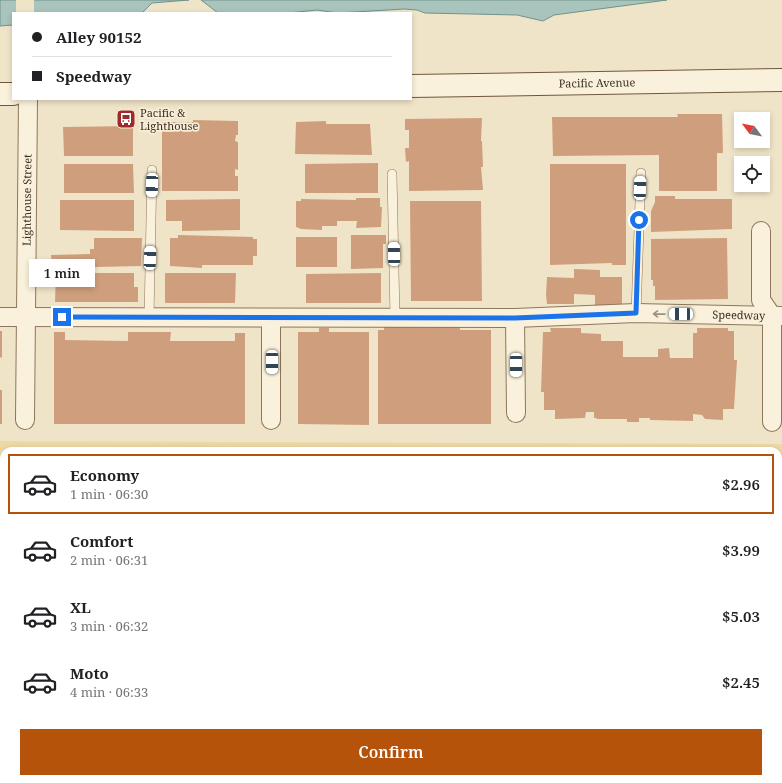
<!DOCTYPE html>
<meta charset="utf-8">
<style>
:root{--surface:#fff;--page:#f2f2f2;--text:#202124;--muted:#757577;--line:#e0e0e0;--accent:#b45309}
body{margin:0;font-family:"Noto Serif",serif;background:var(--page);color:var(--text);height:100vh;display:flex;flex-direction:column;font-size:15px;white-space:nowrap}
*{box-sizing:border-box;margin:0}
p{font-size:13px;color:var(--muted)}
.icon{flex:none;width:22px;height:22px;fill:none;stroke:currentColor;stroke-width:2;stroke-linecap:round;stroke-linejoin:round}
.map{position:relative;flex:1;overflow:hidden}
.details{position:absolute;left:0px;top:447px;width:782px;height:336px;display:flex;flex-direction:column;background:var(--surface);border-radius:12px 12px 0 0;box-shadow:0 2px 6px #0003}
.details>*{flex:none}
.banner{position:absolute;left:12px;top:12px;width:400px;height:88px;border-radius:0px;box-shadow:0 2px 6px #0003;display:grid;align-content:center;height:88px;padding:0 20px;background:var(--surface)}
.needle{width:26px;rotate:302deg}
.controls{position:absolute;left:734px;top:112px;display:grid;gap:8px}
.controls a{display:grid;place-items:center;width:36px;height:36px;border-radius:0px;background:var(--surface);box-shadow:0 2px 6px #0003;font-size:20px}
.end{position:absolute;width:18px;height:18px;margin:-9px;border:5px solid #1a73e8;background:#fff;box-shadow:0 0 0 2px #fff}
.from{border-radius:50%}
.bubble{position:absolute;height:28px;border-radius:0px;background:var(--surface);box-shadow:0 2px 6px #0003;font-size:13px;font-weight:600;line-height:28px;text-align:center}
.car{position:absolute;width:12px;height:24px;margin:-12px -6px;border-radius:5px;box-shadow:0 0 3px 1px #0007;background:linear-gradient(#fff 24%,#345 0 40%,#fff 0 76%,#345 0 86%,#fff 0)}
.banner b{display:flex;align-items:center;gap:14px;height:38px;font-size:15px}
.banner b+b{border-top:1px solid var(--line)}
.banner i{width:10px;height:10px;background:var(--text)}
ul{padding:7px 0 0;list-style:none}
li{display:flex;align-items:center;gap:12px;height:60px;margin:0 8px 6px;padding:0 12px;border:2px solid transparent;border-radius:0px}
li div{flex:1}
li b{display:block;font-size:15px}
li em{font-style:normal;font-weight:600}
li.current{border-color:var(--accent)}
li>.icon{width:36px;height:36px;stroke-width:1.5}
.button{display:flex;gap:8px;margin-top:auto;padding:8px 20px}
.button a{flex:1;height:46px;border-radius:0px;background:var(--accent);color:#fff;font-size:16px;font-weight:600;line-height:46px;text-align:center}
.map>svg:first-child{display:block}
.sand{fill:#ecd9a5;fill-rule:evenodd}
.water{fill:#a9c4bc;stroke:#6f938a}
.pier{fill:#f0e4c8}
.building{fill:#cf9f7d}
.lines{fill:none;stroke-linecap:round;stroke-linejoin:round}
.lane-casing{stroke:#8d765c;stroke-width:10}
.street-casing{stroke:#8d765c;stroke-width:20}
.secondary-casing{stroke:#6f573f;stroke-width:24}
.lane{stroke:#faf1dc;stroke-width:9}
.street{stroke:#faf1dc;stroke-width:18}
.secondary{stroke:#faf1dc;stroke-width:22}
.oneway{stroke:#9c907e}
.route{stroke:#1a73e8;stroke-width:5}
.labels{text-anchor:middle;stroke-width:3.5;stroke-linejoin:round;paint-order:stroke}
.street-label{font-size:11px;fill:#3d2e20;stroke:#f7eed8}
.poi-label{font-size:11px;fill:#3d2e20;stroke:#f7eed8;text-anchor:start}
</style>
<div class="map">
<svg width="782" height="783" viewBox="0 0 782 783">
<rect width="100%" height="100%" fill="#f0e4c8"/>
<!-- sand -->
<path class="sand" d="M0 441 782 444V783H0ZM4 451H778V779H4Z"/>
<!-- water -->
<path class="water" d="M0 0H189L152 3 142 13H13V25L0 26Z
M201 0H667L554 15 543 21 517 15 425 13 417 10 404 9 338 13 317 10 288 13H218Z"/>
<!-- pier -->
<path class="pier" d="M16 0H34V13H16Z"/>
<!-- building -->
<path class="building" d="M677 114H722L723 153H717V191H659V155L553 156 552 117H678Z
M482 118 481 141H482L483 167H481L483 190 409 191V161L406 162 405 148H409V130H405V119Z
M193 120 238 121V135H236L235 141 238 142V170L235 169V176H238V191H162V122H193Z
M326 121V124H370L372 155 295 154 296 122Z
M133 126V156H64L63 127Z
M378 163V193H305V164Z
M64 164H133L134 193H64Z
M550 164H626V265H612V263L550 265Z
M655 196H675V199H732V229L651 232V211L655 202Z
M356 198H380V207H382L381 227 356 228 357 221H337V226H322V230L301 229 296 227V201H301V199L356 200Z
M240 199V230L182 231V221H166V200Z
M60 200H134V231L60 230Z
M410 201H481L482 301H411Z
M178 235 253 237V239H257V256H253V265H202V268L170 266V238H178Z
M351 235H386V244H383V268L351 269Z
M296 237H337V267H296Z
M94 238H142L141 266 52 268 51 255 90 254V249H94Z
M727 238 728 299 655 300V286H653V280H651V239Z
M574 269 600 270V277H622V305H595V295L574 294V304H547L546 295 547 277 574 278Z
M56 273H134V287H138V302H55Z
M165 273H236L235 303H165Z
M381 273V303H306V274Z
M384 327H460V330H491V424H378V330H384Z
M319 328H329V332H369V425L298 424V332H319Z
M550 328H581V333L601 334V341H623V357H658V349L669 348 670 358H693V333H697V328H728V331H734V360H737L734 409H723V420L705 419 702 415 693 414V421L650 420V418H639V422H627V419H596L597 418H594V412H586L585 418 555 419V410H544V392H541L543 332H551Z
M0 331H2V358L0 357Z
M54 332H65V340L128 341V332H171L170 341H235V333H245V424H54Z
M0 390H2V424H0Z"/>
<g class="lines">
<defs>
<path id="lane" d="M392 174 395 318
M636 313 641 173
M149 317 152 170"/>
<g id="street">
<path d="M761 231V300L772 316V422"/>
<path id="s1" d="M0 317 515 318 636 313 782 316"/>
<path d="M515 318 516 413"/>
<path id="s2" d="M25 420 28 99"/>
<path d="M271 420V318"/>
</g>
<g id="secondary">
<path id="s3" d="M411 86 782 80"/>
<path d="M0 94H13"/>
</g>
</defs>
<!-- lane casing -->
<use href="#lane" class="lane-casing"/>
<!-- street casing -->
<use href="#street" class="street-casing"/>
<!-- secondary casing -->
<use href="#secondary" class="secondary-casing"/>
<!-- lane -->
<use href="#lane" class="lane"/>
<!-- street -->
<use href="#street" class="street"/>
<!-- secondary -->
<use href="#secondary" class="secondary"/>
</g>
<!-- one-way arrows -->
<defs><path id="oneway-shaft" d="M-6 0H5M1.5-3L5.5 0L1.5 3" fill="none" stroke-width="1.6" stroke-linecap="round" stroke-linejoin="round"/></defs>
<use class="oneway" href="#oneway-shaft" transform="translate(659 314) rotate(-179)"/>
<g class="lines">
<!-- route -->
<path class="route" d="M62 317 515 318 636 313 639 220"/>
</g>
<!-- icons -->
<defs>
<symbol id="bus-square" viewBox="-11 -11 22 22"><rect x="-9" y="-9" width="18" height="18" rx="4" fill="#9e2a2b" stroke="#f7eed8"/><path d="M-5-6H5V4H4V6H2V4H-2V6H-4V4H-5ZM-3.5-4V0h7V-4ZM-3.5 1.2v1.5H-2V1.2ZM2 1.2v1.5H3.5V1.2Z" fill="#fff"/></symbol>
</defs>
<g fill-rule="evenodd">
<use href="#bus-square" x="115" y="108" width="22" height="22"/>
</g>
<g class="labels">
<!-- street labels -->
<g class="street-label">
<text dy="4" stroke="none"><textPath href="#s3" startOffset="186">Pacific Avenue</textPath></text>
<text dy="4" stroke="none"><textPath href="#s2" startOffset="220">Lighthouse Street</textPath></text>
<text dy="4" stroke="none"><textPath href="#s1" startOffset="739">Speedway</textPath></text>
</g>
<!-- poi labels -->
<g class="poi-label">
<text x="140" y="117">Pacific &amp;<tspan x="140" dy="13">Lighthouse</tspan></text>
</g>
</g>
</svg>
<div class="controls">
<a><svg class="needle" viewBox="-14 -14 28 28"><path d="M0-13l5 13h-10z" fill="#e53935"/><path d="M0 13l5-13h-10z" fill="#757577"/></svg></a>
<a><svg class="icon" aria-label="locate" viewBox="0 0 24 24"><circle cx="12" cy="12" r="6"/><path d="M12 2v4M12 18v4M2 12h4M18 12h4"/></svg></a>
</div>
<i class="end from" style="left:639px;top:220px"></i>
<i class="end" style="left:62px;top:317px"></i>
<div class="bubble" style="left:29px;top:259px;width:66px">1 min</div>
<i class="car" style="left:152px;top:185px;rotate:182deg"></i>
<i class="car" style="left:640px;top:188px;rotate:2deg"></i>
<i class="car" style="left:394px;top:254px;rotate:359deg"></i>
<i class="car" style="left:150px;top:258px;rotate:2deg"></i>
<i class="car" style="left:681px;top:314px;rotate:271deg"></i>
<i class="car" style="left:272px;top:362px;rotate:180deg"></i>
<i class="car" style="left:516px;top:365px;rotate:180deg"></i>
<div class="banner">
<b><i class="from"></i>Alley 90152</b>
<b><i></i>Speedway</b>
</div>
<section class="details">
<ul>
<li class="current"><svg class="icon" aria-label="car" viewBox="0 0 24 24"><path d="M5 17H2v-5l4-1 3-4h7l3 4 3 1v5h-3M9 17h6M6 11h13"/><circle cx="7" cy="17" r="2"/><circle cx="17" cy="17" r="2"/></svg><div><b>Economy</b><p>1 min · 06:30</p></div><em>$2.96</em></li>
<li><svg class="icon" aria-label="car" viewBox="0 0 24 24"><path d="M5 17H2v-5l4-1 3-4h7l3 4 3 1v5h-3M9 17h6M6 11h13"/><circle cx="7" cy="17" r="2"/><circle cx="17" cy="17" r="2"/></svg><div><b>Comfort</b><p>2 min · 06:31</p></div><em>$3.99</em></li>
<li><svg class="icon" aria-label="car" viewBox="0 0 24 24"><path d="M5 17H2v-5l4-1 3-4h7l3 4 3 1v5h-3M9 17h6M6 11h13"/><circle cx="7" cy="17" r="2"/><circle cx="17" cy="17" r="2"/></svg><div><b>XL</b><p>3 min · 06:32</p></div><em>$5.03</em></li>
<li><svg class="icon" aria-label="car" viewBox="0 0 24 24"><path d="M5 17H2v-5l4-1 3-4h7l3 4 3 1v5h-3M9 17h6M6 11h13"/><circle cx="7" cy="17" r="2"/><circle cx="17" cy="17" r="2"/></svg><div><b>Moto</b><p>4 min · 06:33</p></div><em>$2.45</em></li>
</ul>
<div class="button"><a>Confirm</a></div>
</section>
</div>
